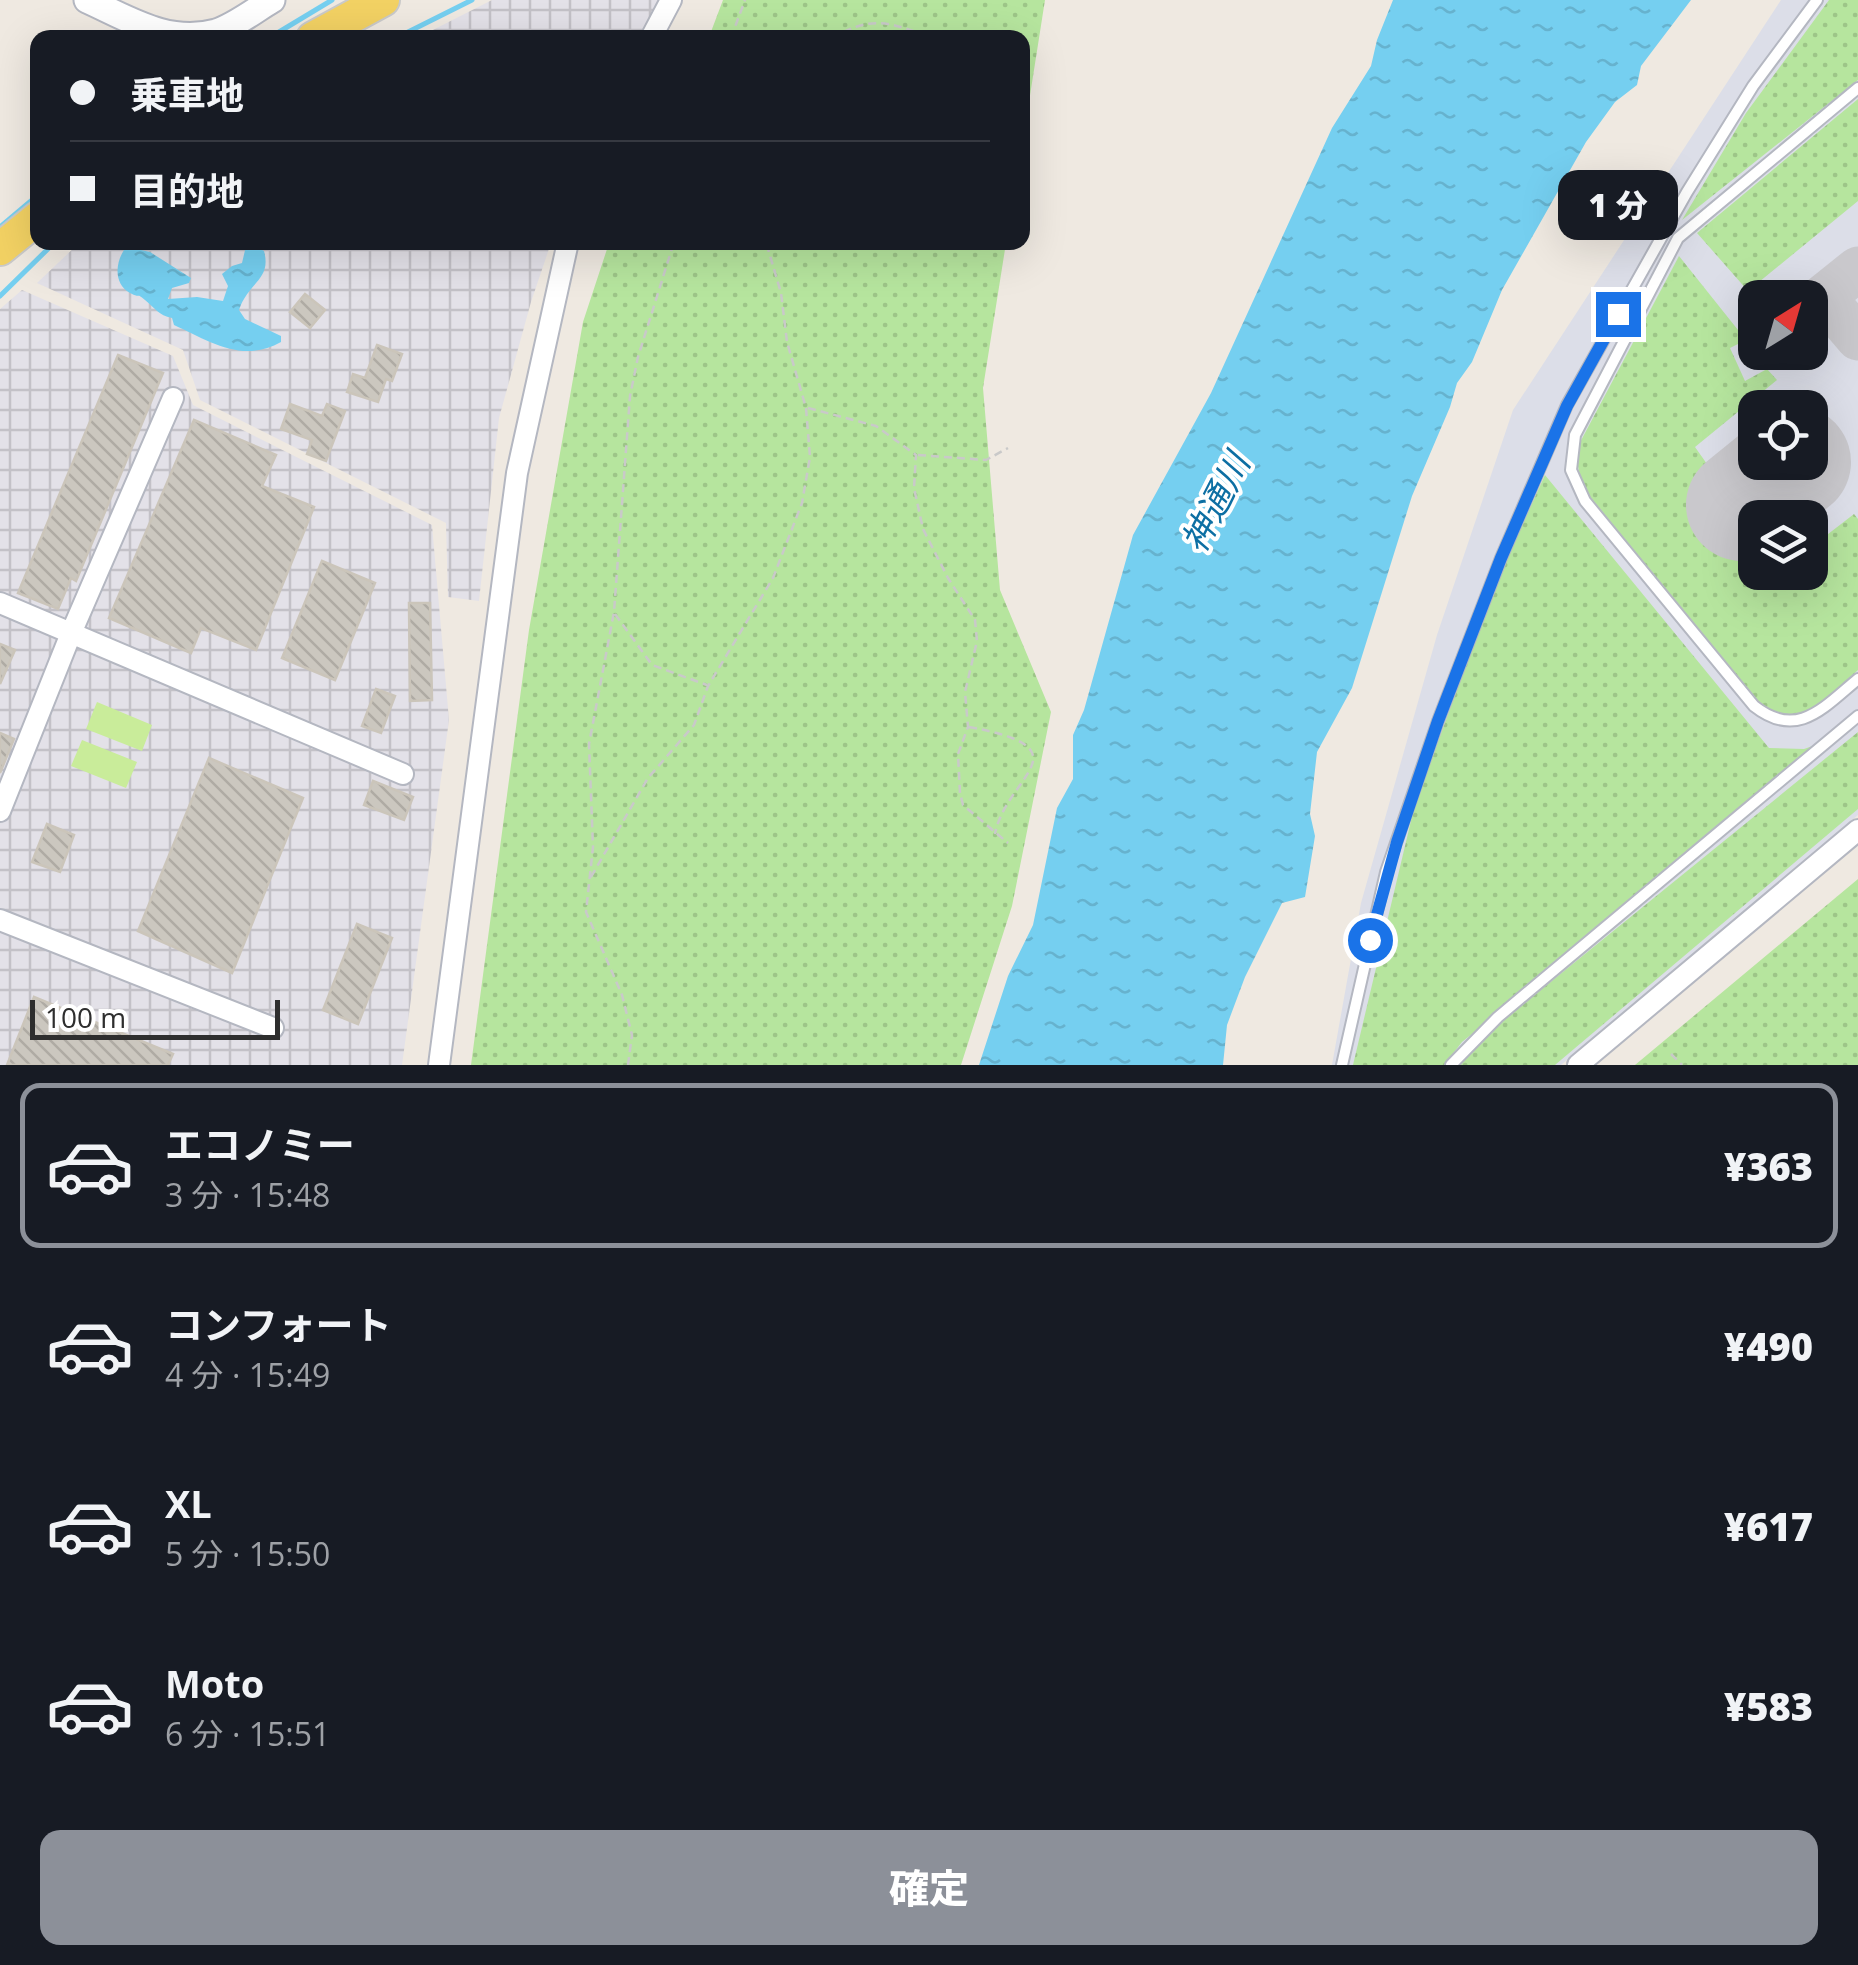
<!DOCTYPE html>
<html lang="ja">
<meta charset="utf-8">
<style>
:root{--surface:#171b24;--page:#20242c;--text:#f1f3f6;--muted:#9ea1a6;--line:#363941;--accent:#8c9099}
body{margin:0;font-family:"Open Sans","Noto Sans JP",sans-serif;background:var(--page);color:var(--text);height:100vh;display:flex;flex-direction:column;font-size:38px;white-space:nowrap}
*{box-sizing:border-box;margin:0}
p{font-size:32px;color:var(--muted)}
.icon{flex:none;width:55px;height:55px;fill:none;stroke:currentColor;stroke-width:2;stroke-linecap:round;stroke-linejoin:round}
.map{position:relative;height:1065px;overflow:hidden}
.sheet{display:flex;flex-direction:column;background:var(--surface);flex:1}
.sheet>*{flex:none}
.hud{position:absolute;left:30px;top:30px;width:1000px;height:220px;border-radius:20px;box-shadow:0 10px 40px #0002;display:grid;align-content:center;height:220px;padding:0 40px;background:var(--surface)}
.needle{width:65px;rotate:37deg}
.controls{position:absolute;left:1738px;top:280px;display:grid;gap:20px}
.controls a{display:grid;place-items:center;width:90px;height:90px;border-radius:20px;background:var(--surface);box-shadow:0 10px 40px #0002;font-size:50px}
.scale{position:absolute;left:30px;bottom:25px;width:250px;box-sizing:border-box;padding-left:10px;border:5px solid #2e2e2e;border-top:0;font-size:28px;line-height:35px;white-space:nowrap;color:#2e2e2e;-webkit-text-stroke:8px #fff;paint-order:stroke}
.end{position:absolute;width:45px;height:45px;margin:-22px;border:12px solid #1a73e8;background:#fff;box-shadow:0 0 0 5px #fff}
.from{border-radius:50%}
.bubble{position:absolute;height:70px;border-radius:20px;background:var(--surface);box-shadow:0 10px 40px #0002;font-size:32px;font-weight:800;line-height:70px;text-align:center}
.hud b{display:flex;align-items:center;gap:35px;height:95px;font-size:38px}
.hud b+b{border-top:2px solid var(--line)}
.hud i{width:25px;height:25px;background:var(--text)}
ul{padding:18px 0 0;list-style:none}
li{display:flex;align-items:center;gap:30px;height:165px;margin:0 20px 15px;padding:0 20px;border:5px solid transparent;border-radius:20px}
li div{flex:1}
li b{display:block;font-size:38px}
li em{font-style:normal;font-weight:800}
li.selected{border-color:var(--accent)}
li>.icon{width:90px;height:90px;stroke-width:1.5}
.primary-button{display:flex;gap:20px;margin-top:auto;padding:20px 40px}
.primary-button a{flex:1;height:115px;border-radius:20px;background:var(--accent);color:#fff;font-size:40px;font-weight:800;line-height:115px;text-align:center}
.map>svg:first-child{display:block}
.industrial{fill:url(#industrial-grid)}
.airport{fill:#dcdee8;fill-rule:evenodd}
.grass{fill:url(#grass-dots)}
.pitch{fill:#c9ec9a}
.water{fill:url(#water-ripples)}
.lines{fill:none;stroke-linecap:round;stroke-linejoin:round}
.stream{stroke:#75cff0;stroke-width:5}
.taxiway{stroke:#c9c8cc;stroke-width:45}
.runway{stroke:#c9c8cc;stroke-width:112}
.building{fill:url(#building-back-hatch);stroke:#cbc5ba;stroke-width:2.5}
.service-casing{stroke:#b4b7c1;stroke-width:14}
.minor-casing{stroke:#b4b7c1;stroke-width:24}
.tertiary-casing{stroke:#b4b7c1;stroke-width:29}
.primary-casing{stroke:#c9c9c9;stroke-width:36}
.path{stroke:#c9c9c9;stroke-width:2.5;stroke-dasharray:8 5;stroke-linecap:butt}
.service{stroke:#fff;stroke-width:10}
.minor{stroke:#fff;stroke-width:20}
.tertiary{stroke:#fff;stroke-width:25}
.primary{stroke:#f2d163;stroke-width:32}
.route{stroke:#1a73e8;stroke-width:12}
.labels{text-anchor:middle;stroke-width:8;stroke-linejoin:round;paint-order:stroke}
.water-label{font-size:35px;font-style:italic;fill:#0d6fa3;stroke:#fff}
</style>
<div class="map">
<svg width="1858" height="1065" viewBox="0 0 1858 1065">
<defs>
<pattern id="industrial-grid" width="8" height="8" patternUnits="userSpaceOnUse" patternTransform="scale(2.5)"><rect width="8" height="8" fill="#e3e1e8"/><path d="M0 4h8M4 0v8" fill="none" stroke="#c3c1c7"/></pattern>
<pattern id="grass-dots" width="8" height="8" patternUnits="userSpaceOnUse" patternTransform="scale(2.5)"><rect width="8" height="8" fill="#b6e59e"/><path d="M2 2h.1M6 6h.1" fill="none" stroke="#9dc588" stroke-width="1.8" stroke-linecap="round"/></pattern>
<pattern id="water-ripples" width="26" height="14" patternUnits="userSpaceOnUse" patternTransform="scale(2.5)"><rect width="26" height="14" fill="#75cff0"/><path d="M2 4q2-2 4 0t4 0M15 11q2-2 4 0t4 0" fill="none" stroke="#66b2ce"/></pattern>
<pattern id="building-back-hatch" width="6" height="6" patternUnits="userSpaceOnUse" patternTransform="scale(2.5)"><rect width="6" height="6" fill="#cbc7bf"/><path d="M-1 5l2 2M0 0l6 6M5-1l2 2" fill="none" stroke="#afaba4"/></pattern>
</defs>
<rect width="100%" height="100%" fill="#efe9e1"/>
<!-- industrial -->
<path class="industrial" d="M492 0H663L641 37 417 38Z
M79 243H551L531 302 499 418 479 601 448 597 446 523 200 400 183 350 37 283Z
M22 290 173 356 193 405 432 525 449 720 402 1065H0V309Z"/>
<!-- airport -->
<path class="airport" d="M1781 0H1858V815L1561 1065H1332L1361 903 1437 635 1513 410ZM1755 298H1810V352H1755ZM1755 408H1810V462H1755ZM1755 518H1810V572H1755Z"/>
<!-- grass -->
<path class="grass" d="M723 0H1045L1023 140 1022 38 709 37Z
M1829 0H1858V80L1682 220 1746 113Z
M1858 99V201L1748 291 1697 233Z
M609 243H1006L983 388 1000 590 1051 712 1012 906 961 1065H471L529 630 583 322Z
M1679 256 1746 340 1730 348 1745 381 1767 369 1777 380 1695 447 1755 532V572H1810V548L1854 514 1858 519V670C1825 699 1801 735 1758 701L1590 497C1581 480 1576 468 1577 448Z
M1545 475 1769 748 1804 749 1838 737 1462 1042 1444 1065H1353L1414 808 1495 585Z
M1858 732V809L1555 1065H1457L1474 1044Z
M1858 879V1065H1635Z"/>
<!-- pitch -->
<path class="pitch" d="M97 702 152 725 142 751 86 729Z
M82 740 137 762 126 788 71 766Z"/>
<!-- water -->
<path class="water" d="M1393 0H1691L1641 66 1637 85 1615 102 1586 142 1502 290 1472 362 1457 383 1450 407 1412 496 1352 688 1317 752 1310 814 1315 836 1305 897 1282 903 1245 977 1227 1025 1223 1065H979L1008 976 1033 925 1057 808 1073 779V735L1084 710 1133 535 1211 393 1332 128 1371 66 1377 40Z
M253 245 264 251C272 280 248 282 239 310L245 319 281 336V342C242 364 209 341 174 325L172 318C158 315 156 309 145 300 136 292 141 299 130 293 114 284 115 264 124 250L132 248 150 252 191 278 189 283 172 288 168 299 197 297 223 301 228 286 222 274 232 266 242 263 246 246Z"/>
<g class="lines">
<!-- stream -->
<path class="stream" d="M269 38 332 0
M396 38 472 0
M0 227 38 195
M0 296 55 242"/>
<!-- taxiway -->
<path class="taxiway" d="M1858 269 1823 297 1858 338"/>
<!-- runway -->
<path class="runway" d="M1742 505 1795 462"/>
</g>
<!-- building -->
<path class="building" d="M305 294 325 310 310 328 290 312Z
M377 345 402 354 392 381 386 379 378 402 347 392 353 374 365 378Z
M118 355 163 373 76 581 71 578 58 609 18 593Z
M290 404 322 416 327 404 345 411 326 461 307 454 312 440 281 429Z
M194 420 276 455 262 486 314 507 256 650 201 628 191 653 109 618Z
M322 561 375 583 335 680 282 658Z
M409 603H430L432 700 410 701Z
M0 644 15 650 0 684Z
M376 689 395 696 381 733 362 726Z
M0 733 14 739 0 773Z
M209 758 303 798 232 973 138 931Z
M373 781 413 797 404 820 364 805Z
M47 824 74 835 60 872 32 862Z
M357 924 392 938 358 1024 323 1010Z
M34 997 173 1054 168 1065H7Z"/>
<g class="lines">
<defs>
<path id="service" d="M1858 88 1678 238 1575 435 1571 470 1585 501 1754 706C1797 740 1823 708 1858 679
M1342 1065 1386 872 1438 721 1501 558 1567 405 1687 192 1753 86 1817 0
M1451 1065 1498 1017 1858 716"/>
<path id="minor" d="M651 38 671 0
M0 603 403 774
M0 811 72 631 173 398
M0 920 273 1028
M439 1065 517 473 568 242
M1578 1065 1858 830"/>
<path id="tertiary" d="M87 0C129 19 168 45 216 32 235 26 255 10 272 0"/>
<path id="primary" d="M313 38 383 0
M0 249 38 218"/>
</defs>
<!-- service casing -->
<use href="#service" class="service-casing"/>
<!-- minor casing -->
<use href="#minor" class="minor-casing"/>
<!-- tertiary casing -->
<use href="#tertiary" class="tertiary-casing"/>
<!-- primary casing -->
<use href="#primary" class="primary-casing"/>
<!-- path -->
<path class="path" d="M731 38 745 0
M832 38C874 14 890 23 933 38
M808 408 876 426 916 455 914 488 923 529 948 578 975 620 977 641 965 692 968 727 958 754 960 793 963 805 1008 843
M918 455 986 460 1008 448
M615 614 652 665 707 685
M969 727C1089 749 1006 776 995 834
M591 877 648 778 694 725 708 686 773 578 802 503 810 457 806 408 787 342 781 293 766 242
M1671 1054 1682 1065
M628 1065 632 1035 622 995 586 912 593 847 589 744 614 612 630 396 638 357 674 242"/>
<!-- service -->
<use href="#service" class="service"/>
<!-- minor -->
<use href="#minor" class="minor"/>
<!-- tertiary -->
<use href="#tertiary" class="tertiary"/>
<!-- primary -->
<use href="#primary" class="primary"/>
</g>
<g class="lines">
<!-- route -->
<path class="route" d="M1370 940 1397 842 1438 721 1501 558 1567 406 1618 314"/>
</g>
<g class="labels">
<!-- water labels -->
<g class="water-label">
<text transform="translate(1216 503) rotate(-63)" y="12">神通川</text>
</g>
</g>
</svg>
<div class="controls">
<a><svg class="needle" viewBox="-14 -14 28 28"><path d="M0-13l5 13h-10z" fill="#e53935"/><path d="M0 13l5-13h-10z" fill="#9ea1a6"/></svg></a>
<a><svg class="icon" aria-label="locate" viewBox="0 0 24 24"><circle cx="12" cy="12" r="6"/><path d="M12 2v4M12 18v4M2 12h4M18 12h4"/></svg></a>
<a><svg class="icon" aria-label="layers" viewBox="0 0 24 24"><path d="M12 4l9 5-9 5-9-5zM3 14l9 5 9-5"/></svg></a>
</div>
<div class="scale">100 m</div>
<i class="end from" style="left:1370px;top:940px"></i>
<i class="end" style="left:1618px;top:314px"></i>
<div class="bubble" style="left:1558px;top:170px;width:120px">1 分</div>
<div class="hud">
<b><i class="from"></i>乗車地</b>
<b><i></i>目的地</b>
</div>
</div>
<section class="sheet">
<ul>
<li class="selected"><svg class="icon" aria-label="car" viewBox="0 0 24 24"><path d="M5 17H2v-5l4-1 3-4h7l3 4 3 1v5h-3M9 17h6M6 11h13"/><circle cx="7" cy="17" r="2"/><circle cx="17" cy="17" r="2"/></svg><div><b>エコノミー</b><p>3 分 · 15:48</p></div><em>¥363</em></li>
<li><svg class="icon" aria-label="car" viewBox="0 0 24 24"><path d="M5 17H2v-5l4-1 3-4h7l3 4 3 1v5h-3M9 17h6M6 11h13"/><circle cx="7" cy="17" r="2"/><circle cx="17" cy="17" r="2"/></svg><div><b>コンフォート</b><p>4 分 · 15:49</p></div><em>¥490</em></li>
<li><svg class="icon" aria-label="car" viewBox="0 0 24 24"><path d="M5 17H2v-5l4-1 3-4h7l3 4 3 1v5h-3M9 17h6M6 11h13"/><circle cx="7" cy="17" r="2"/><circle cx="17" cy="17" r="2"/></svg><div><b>XL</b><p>5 分 · 15:50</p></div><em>¥617</em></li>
<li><svg class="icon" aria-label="car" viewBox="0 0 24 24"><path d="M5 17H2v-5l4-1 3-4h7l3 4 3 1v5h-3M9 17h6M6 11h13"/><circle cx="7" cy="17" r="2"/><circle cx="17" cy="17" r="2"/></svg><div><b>Moto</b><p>6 分 · 15:51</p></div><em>¥583</em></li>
</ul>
<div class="primary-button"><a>確定</a></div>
</section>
